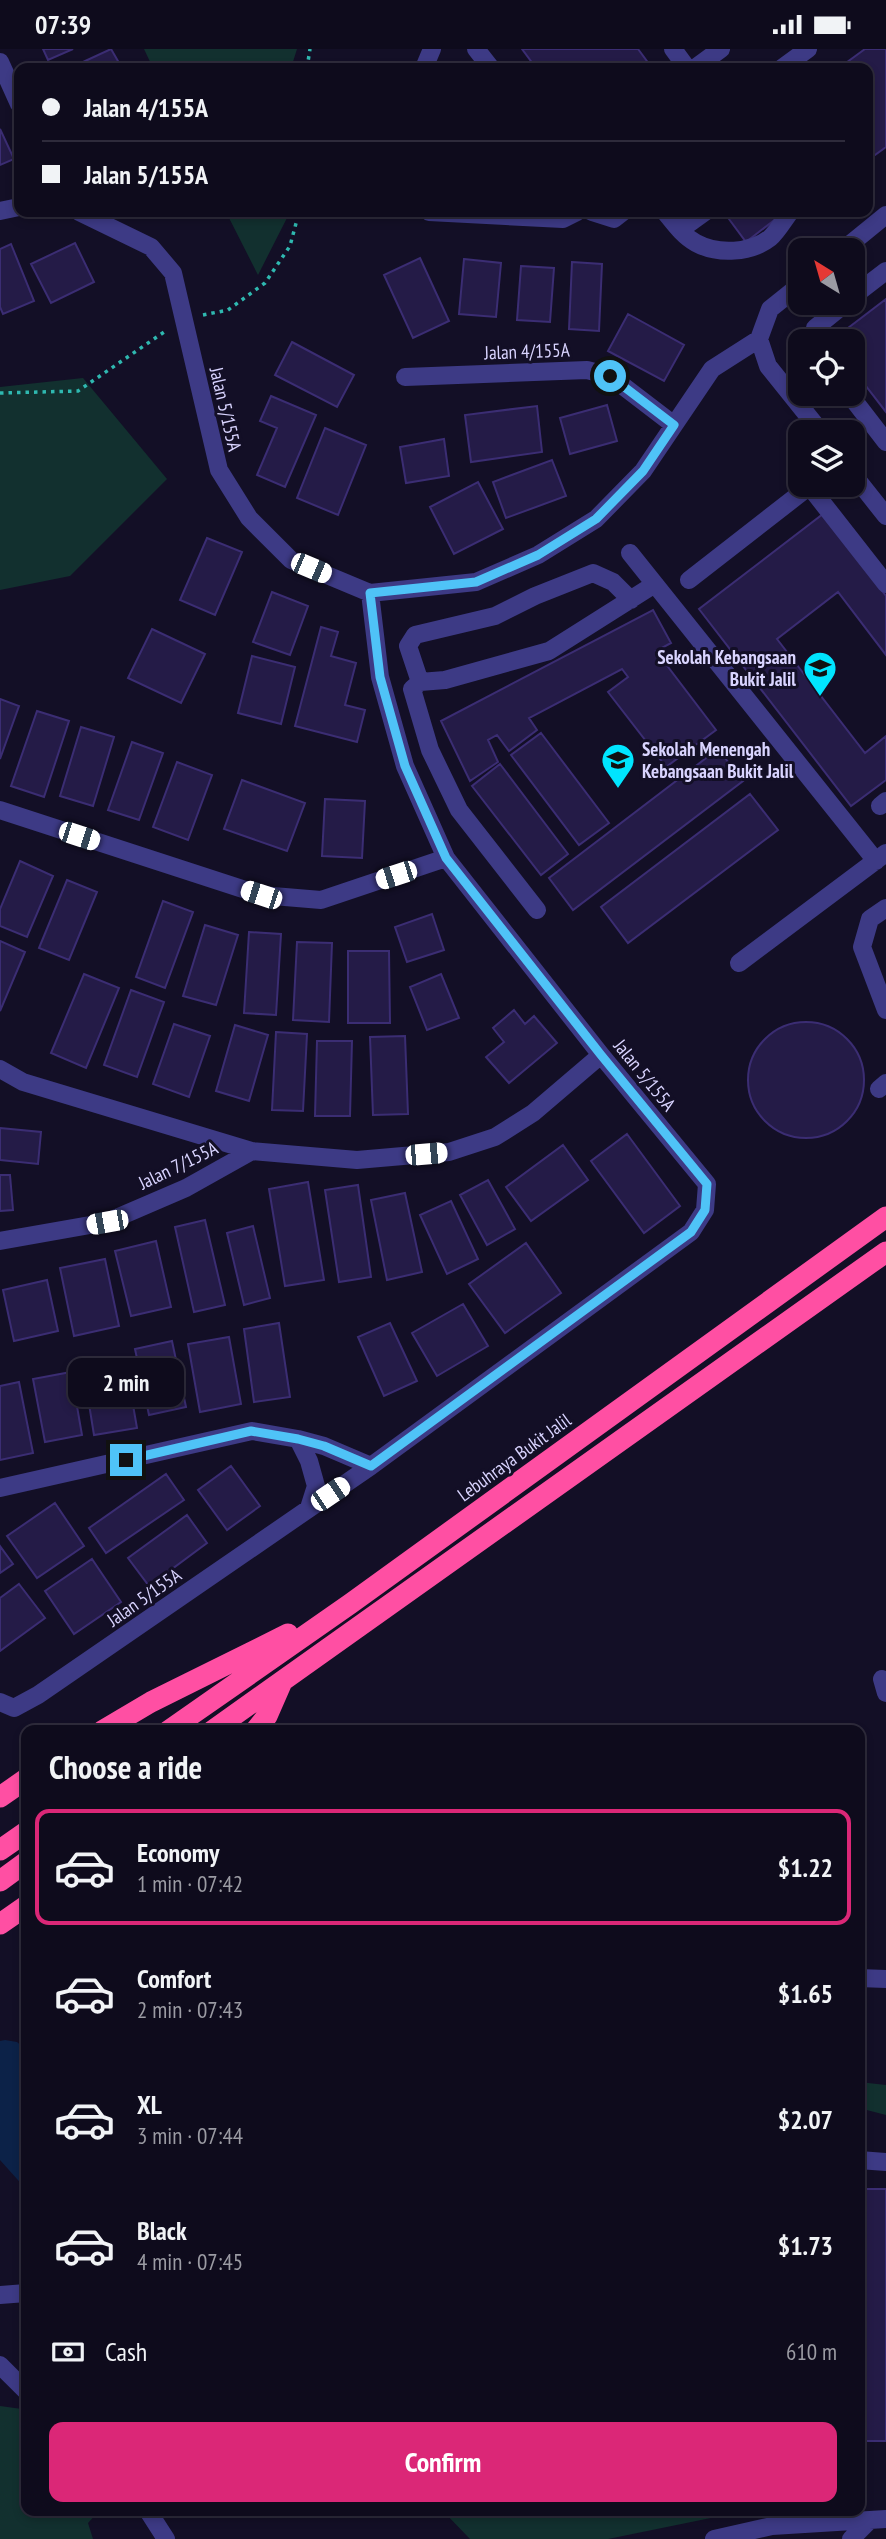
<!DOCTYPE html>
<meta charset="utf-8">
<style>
:root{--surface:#0e0b1c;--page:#171425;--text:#f1f3f6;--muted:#9b9ba3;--line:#2e2b3b;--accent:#db2777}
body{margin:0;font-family:"PT Sans Narrow",sans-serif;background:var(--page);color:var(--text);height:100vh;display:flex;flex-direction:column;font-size:26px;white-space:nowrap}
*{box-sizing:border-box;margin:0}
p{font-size:23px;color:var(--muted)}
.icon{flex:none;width:38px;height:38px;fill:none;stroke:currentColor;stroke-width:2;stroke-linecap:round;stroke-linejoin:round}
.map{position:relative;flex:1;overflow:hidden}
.side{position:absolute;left:21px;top:1676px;width:844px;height:791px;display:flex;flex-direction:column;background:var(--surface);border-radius:14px;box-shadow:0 4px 10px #0003,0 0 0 2px var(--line)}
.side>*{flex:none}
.hud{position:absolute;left:14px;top:14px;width:859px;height:154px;border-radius:14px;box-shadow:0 4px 10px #0003,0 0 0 2px var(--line);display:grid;align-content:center;height:154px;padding:0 28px;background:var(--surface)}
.needle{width:46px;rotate:323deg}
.buttons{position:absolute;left:788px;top:189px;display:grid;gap:14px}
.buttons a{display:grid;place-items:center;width:77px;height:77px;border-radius:14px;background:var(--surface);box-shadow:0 4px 10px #0003,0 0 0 2px var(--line);font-size:35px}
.end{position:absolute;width:32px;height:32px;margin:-16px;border:9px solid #4fc3f7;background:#111;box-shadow:0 0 0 4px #111}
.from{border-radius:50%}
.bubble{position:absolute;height:49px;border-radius:14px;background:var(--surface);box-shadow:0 4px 10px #0003,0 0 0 2px var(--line);font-size:23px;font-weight:600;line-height:49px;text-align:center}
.car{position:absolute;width:21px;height:42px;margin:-21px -10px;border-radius:9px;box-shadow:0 0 5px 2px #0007;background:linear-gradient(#fff 24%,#345 0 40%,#fff 0 76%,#345 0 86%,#fff 0)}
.hud b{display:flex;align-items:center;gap:24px;height:66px;font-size:26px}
.hud b+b{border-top:2px solid var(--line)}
.hud i{width:18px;height:18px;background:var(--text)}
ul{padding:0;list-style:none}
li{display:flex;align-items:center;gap:21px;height:116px;margin:0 14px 10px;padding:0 14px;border:4px solid transparent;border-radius:14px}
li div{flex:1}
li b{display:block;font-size:26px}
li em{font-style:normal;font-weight:600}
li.current{border-color:var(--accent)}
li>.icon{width:63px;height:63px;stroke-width:1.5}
h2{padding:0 28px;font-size:32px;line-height:84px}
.pay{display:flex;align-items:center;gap:18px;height:77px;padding:0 28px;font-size:26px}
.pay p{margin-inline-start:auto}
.cta{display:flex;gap:14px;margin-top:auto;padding:14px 28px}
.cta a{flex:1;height:80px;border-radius:14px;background:var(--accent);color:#fff;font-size:28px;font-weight:600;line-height:80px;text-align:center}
.status{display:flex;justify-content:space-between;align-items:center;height:49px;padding:0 35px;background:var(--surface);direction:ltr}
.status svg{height:19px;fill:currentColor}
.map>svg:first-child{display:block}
.green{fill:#12302f}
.water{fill:#0c2248}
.building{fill:#241b47;stroke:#3b2d73;stroke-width:2}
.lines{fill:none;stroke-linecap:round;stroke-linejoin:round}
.path{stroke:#2fb8b0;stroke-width:3.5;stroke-dasharray:3.5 5;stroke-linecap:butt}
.minor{stroke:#3d3a85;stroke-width:18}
.highway{stroke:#ff4fa3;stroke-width:21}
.route{stroke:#4fc3f7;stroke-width:9}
.labels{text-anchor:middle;stroke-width:6;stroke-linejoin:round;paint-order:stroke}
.street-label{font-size:19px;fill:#d9d4ff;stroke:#130f26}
.poi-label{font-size:19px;font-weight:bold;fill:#d9d4ff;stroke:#130f26;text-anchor:end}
</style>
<div class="status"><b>07:39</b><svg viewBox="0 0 49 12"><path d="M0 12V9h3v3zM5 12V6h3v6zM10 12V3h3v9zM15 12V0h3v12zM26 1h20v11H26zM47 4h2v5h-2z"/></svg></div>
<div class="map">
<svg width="886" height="2490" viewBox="0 0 886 2490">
<rect width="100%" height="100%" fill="#130f26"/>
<!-- green -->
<path class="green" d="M144 0H297L291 19H153Z
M226 163H290L258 226Z
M83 329 167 430 70 527 0 541V338Z
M859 2033 886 2036V2066L859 2059Z
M0 2357 22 2360 26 2364V2462H99L88 2474 93 2490H0Z
M443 2462H745L608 2490H470Z"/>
<!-- water -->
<path class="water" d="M5 1991 17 1993 26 2001V2140L0 2111V1992Z"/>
<!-- building -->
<path class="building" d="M43 0H73L48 11Z
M111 0 122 19H70Z
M522 0H638L652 19H536Z
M865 0H886V98L868 111V19H839Z
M0 80 14 110 0 116Z
M730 163H772L777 169 746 193 726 166Z
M75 194 94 233 51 254 31 215Z
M11 195 34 252 3 265 0 258V200Z
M420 209 449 272 413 289 384 226Z
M464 210 501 214 496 268 459 265Z
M572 213 602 215 599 282 569 280Z
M521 217 554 219 550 273 517 271Z
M886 250V363L852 319V292H831Z
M628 265 684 296 664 332 608 302Z
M292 293 354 326 337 358 275 326Z
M271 347 316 366 285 438 257 426 277 379 260 372Z
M607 356 617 392 570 405 560 369Z
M537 357 542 403 471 413 465 366Z
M325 379 366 396 338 466 297 449Z
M444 390 449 427 406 434 400 398Z
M552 411 566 447 506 469 493 433Z
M478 433 503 480 454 505 430 458Z
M823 465 886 547V606L838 543 777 590 865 704 886 687V731L851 757 699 560Z
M207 489 242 503 215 566 180 551Z
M272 543 308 557 290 606 253 593Z
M653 561 671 594 656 602 716 681 666 718 608 643 628 628 622 620 529 669 537 681 509 702 497 686 488 691 498 713 470 732 441 672Z
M321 578 338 583 331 607 356 614 345 656 365 661 357 693 295 677Z
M152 580 205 605 181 654 128 629Z
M252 607 295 618 281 675 238 664Z
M0 650 19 657 0 710Z
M37 662 69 672 44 748 11 737Z
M81 678 114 688 93 757 60 747Z
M541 684 609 774 579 796 511 706Z
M132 693 163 704 139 771 108 761Z
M718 700 743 732 573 861 549 829Z
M177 713 212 726 188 791 153 778Z
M500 715 568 805 541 826 472 737Z
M242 731 305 754 287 802 224 780Z
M750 745 778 781 628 894 601 858Z
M325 750 365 752 362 809 322 807Z
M20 812 53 827 27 888 0 877V860Z
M67 831 97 843 69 911 39 899Z
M163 852 193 863 165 939 136 928Z
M432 865 444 901 407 913 395 878Z
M205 876 238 886 216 956 183 947Z
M249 883 281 885 276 966 244 964Z
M0 892 25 903 0 962Z
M297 893 332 894 329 973 293 971Z
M348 902H389L390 974H348Z
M84 925 119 939 86 1019 51 1004Z
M441 925 459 969 427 981 410 938Z
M131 941 164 953 137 1028 104 1016Z
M514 961 525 975 534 967 557 994 509 1034 486 1008 504 993 493 979Z
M748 1031a58 58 0 1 1 116 0a58 58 0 1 1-116 0Z
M174 975 210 987 189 1048 153 1035Z
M235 976 268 986 249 1052 216 1042Z
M276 983 307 985 303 1062 272 1061Z
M405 987 408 1065 373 1066 370 988Z
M317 992H352L350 1067H315Z
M0 1079 41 1083 38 1115 0 1111Z
M627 1085 680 1157 644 1184 591 1112Z
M563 1096 588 1131 531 1172 506 1138Z
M0 1126H10L13 1161 0 1162Z
M488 1131 515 1180 487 1196 460 1146Z
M308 1133 324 1231 285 1237 269 1140Z
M358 1136 371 1228 339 1233 325 1141Z
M405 1144 422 1223 387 1231 371 1151Z
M451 1152 478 1210 447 1225 420 1166Z
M205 1171 225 1256 194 1263 175 1178Z
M253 1177 270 1249 244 1256 227 1184Z
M156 1192 171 1258 131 1267 115 1202Z
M526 1194 561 1244 505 1284 469 1235Z
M105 1210 119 1277 74 1287 60 1219Z
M47 1231 58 1282 14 1292 3 1241Z
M463 1255 488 1297 437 1327 412 1284Z
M279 1274 290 1348 254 1353 244 1280Z
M390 1274 417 1332 384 1347 358 1288Z
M229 1288 241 1355 200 1363 188 1295Z
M172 1292 186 1358 149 1366 135 1300Z
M125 1310 137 1379 94 1386 83 1318Z
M71 1323 82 1386 45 1393 33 1330Z
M19 1333 33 1404 0 1411V1337Z
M231 1417 260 1457 227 1481 198 1441Z
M166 1425 184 1451 106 1504 89 1479Z
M55 1454 84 1497 37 1529 7 1487Z
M187 1466 207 1494 149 1537 128 1509Z
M0 1497 13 1515 0 1524Z
M92 1510 121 1553 74 1585 45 1542Z
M19 1535 45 1569 0 1602V1549Z
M859 2140H886V2392H859Z"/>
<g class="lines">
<!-- path -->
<path class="path" d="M307 19 310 0
M203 266 228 261 265 234 290 197 299 163
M0 344 78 342 167 281"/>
<!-- minor -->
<path class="minor" d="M476 0 491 19
M673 0 687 19
M0 13 19 55
M424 19 432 0
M695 19 721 0
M782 19 808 0
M0 162 19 158
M79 163 151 198 173 224 219 421 249 469 291 511 370 544 476 533 538 506 596 470 643 422 712 320 759 290
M429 163 563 170 577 163
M592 163 614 170 623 163
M665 163C674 174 683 187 696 194 718 206 751 204 770 189 777 183 784 171 790 163
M680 181 705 163
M843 201 886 166
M800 236 770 260 759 290 768 317 821 383
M852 248 886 222
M814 292 815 279 846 254
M405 328 587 321 610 327 674 376
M849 345 886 393
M852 424 886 467
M810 438 886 535
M630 504 876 812
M689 531 811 436
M420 633 408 597 415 586 495 567 535 547 593 524 613 533 631 551
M880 757 886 752
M0 761 261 846 321 851 446 809
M886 859 870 870 862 898 886 961
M537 861 459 761 430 701 412 640 420 633 445 631 549 602 655 535
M739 914 886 804
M0 1020 23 1033 252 1102 357 1111 449 1103 495 1088 533 1064 601 1006
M879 1040 886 1034
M0 1192 107 1173 186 1139 252 1102
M298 1390 309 1412 316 1437 309 1459
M0 1439 252 1382 298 1390 324 1397 371 1417
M882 1630 886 1644
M0 1653 14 1659 38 1646 371 1417 691 1183 705 1161 707 1135 601 1006 446 809 405 717 380 628 370 544
M859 1929 886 1930
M859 2111 886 2113
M0 2246 26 2244
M0 2316 26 2342
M148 2462 166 2490
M714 2490 772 2477 886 2470
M851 2490 868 2473"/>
<!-- highway -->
<path class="highway" d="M102 1682 151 1653 288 1585
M168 1682 350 1555 886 1168
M212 1682 886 1203
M255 1682 267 1667 281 1635
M0 1748 26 1730
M0 1801 26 1783
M0 1832 26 1813
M0 1875 26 1857"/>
</g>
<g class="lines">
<!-- route -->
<path class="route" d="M126 1411 251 1382 298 1390 324 1397 371 1417 691 1183 705 1161 707 1135 601 1006 446 809 405 717 380 628 370 544 476 533 538 506 596 470 643 422 674 376 610 327"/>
</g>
<!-- icons -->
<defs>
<symbol id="school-pin" viewBox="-11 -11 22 30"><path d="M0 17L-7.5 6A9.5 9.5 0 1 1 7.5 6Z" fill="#00e5ff" stroke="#130f26"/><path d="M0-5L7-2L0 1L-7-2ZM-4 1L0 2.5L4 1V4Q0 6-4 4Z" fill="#111"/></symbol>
</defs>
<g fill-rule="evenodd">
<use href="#school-pin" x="801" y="600" width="38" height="52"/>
<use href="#school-pin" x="599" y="692" width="38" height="52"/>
</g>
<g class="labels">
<!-- street labels -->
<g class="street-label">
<text transform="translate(527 302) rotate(-2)" y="7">Jalan 4/155A</text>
<text transform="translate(226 360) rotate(77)" y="7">Jalan 5/155A</text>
<text transform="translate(645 1026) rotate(51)" y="7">Jalan 5/155A</text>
<text transform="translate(178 1116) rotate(-26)" y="7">Jalan 7/155A</text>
<text transform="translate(514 1408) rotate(-36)" y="7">Lebuhraya Bukit Jalil</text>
<text transform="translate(144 1548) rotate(-35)" y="7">Jalan 5/155A</text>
</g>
<!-- poi labels -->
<g class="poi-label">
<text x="796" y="615">Sekolah Kebangsaan<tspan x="796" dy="22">Bukit Jalil</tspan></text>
<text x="642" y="707" text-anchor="start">Sekolah Menengah<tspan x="642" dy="22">Kebangsaan Bukit Jalil</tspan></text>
</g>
</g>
</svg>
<div class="buttons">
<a><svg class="needle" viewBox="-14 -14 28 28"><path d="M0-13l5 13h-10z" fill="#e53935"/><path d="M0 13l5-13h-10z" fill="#9b9ba3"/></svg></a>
<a><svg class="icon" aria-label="locate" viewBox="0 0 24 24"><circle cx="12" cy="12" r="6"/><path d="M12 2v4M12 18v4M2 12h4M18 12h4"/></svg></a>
<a><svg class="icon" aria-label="layers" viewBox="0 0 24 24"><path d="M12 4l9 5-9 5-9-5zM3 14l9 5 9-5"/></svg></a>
</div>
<i class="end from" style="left:610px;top:327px"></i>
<i class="end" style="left:126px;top:1411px"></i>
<div class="bubble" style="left:68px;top:1309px;width:116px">2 min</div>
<i class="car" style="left:311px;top:519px;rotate:113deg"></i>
<i class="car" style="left:79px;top:787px;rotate:108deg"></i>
<i class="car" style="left:396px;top:826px;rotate:252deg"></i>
<i class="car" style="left:261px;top:846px;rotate:288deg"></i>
<i class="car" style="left:426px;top:1105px;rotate:85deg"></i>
<i class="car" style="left:107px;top:1173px;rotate:260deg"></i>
<i class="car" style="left:330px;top:1445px;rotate:56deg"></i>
<div class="hud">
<b><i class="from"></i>Jalan 4/155A</b>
<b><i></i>Jalan 5/155A</b>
</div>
<section class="side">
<h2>Choose a ride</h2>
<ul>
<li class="current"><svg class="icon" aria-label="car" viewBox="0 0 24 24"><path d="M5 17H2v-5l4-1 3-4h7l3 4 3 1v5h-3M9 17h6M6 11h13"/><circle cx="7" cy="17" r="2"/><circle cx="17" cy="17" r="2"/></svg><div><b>Economy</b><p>1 min · 07:42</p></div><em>$1.22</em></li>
<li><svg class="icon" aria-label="car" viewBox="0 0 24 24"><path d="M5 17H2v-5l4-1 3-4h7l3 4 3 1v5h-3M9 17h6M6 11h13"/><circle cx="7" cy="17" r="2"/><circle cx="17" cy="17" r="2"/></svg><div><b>Comfort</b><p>2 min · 07:43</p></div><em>$1.65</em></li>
<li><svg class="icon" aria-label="car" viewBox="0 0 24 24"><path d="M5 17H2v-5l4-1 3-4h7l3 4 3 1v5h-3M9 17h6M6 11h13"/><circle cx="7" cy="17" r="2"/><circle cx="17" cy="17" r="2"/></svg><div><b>XL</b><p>3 min · 07:44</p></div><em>$2.07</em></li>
<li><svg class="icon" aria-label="car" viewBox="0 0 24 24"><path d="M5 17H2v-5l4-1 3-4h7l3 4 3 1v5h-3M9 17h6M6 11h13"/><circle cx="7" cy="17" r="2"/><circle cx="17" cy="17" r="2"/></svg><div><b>Black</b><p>4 min · 07:45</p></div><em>$1.73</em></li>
</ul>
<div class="pay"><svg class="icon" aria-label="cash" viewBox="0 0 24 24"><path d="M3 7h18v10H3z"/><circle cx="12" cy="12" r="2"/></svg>Cash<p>610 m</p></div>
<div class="cta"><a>Confirm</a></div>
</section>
</div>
